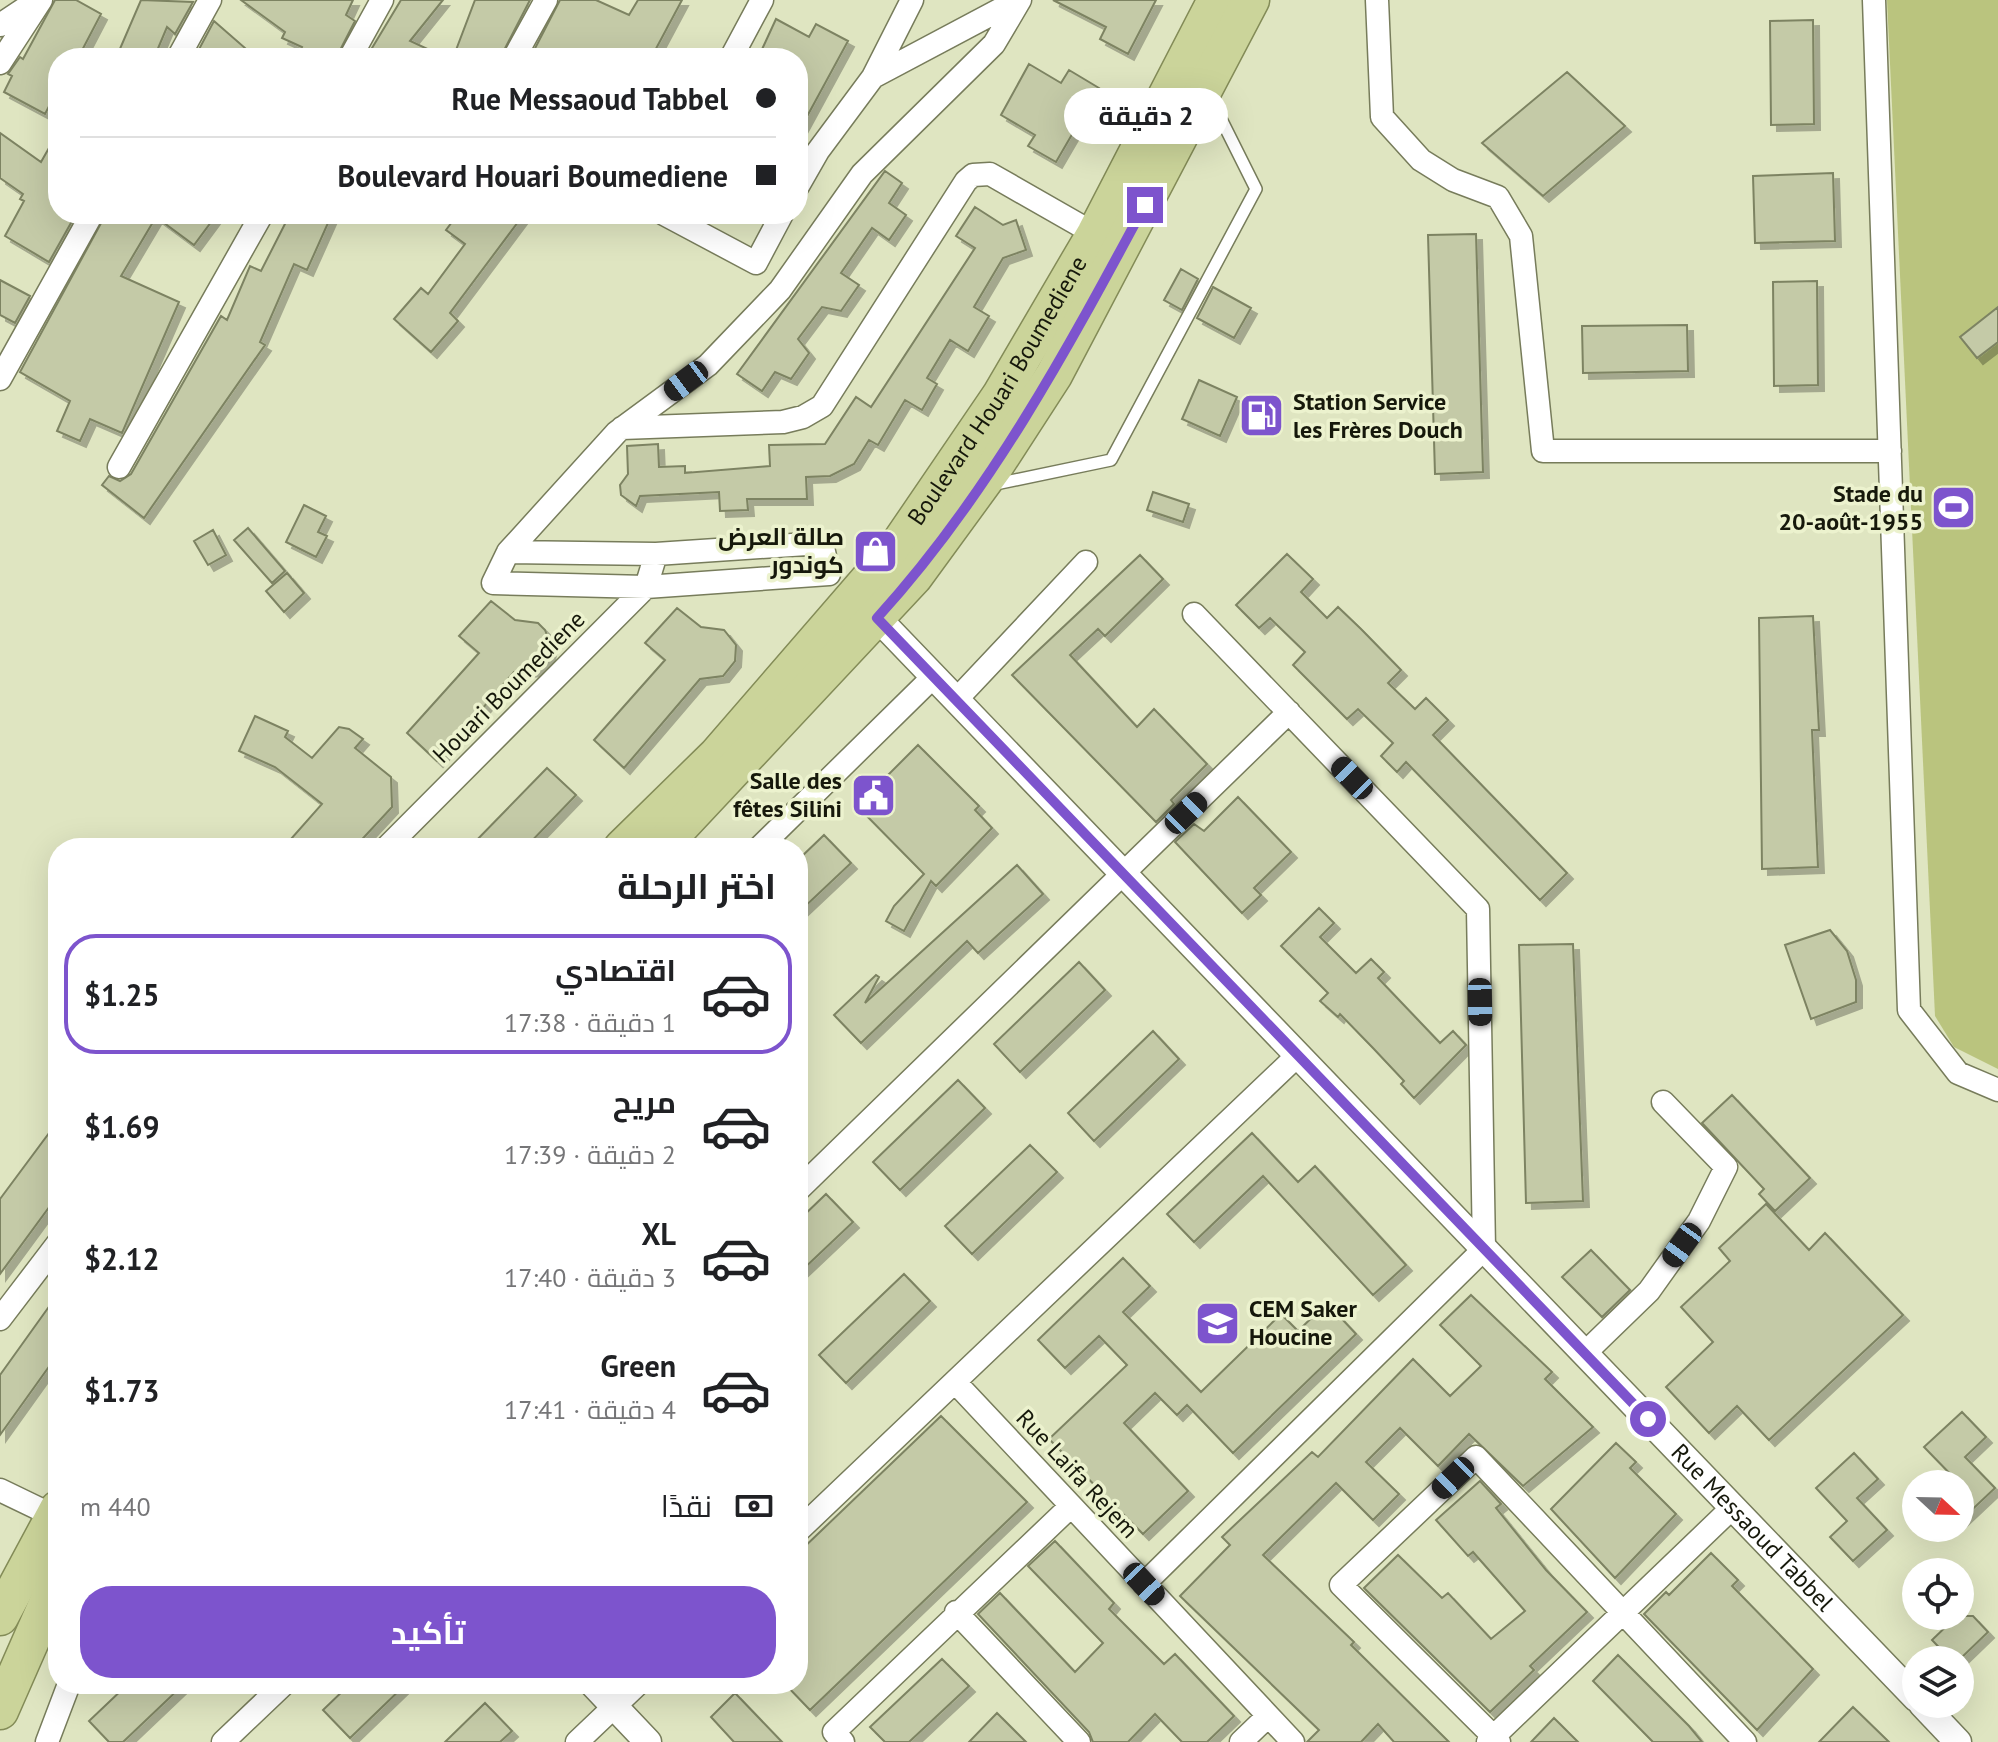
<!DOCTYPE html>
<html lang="ar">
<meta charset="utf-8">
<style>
:root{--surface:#fff;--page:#f2f2f2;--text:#202124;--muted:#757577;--line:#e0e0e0;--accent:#7d54cd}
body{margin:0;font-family:"PT Sans",Cairo,sans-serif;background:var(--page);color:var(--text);direction:rtl;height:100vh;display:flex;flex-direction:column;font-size:30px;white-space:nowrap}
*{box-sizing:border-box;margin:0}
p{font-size:26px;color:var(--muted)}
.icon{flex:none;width:44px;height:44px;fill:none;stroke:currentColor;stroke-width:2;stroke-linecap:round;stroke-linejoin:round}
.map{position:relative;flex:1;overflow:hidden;direction:ltr}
.side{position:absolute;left:48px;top:838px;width:760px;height:856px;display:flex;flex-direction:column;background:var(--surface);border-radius:32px;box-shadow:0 8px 32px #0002;direction:rtl}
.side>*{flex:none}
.banner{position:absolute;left:48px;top:48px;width:760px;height:176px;border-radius:32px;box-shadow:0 8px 32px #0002;direction:rtl;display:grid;align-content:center;height:176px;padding:0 32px;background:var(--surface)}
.needle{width:52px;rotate:112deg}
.fabs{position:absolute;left:1902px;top:1470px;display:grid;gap:16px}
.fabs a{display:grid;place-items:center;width:72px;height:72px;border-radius:50%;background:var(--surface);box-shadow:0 8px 32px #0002;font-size:40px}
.end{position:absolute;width:36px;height:36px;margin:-18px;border:10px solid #7d54cd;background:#fff;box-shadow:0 0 0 4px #fff}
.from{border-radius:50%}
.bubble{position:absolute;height:56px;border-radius:28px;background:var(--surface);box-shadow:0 8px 32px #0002;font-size:26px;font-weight:700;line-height:56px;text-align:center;direction:rtl}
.car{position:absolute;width:24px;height:48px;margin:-24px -12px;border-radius:10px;box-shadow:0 0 6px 2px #0007;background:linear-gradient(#222 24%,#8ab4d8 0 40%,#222 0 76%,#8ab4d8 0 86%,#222 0)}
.banner b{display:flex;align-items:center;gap:28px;height:76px;font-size:30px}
.banner b+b{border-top:2px solid var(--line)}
.banner i{width:20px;height:20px;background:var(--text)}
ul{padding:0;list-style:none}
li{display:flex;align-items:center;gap:24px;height:120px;margin:0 16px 12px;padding:0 16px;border:4px solid transparent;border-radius:32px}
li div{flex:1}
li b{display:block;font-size:30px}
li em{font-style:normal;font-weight:700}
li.active{border-color:var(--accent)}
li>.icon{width:72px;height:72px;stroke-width:1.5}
h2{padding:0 32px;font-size:36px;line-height:96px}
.pay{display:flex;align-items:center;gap:20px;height:88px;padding:0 32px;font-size:30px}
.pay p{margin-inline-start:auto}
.cta{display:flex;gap:16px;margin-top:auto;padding:16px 32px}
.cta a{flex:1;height:92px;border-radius:32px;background:var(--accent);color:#fff;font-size:32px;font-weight:700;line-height:92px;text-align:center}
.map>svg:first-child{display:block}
.green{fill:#bac47e}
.building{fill:#c4caa7;stroke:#7d8362;stroke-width:2;filter:url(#shadow)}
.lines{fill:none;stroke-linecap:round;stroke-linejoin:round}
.service-casing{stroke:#777c5b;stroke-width:14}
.minor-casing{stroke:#777c5b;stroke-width:25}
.tertiary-casing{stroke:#777c5b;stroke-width:29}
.trunk-casing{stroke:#838b57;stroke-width:39}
.service{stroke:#fff;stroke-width:11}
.minor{stroke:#fff;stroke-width:22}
.tertiary{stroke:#fff;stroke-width:26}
.trunk{stroke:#cbd49a;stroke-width:36}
.route{stroke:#7d54cd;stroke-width:10}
.labels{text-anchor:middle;stroke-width:7;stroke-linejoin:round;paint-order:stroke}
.street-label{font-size:24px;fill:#16180b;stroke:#ecf2ce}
.poi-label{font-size:24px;font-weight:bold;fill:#16180b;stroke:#ecf2ce;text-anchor:end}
</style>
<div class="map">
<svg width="1998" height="1742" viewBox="0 0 1998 1742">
<defs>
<filter id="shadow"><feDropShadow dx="6" dy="6" stdDeviation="0" flood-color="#0004"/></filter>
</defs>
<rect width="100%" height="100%" fill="#dfe5c1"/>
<!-- green -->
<path class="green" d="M1887 0H1998V1069L1954 1047 1935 1016Z"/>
<!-- building -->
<path class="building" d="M55 0H76L101 14 78 58H58V89L45 114 4 92 12 76 8 74 20 57 23 59Z
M141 0 193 2 175 34 167 27 154 58H116Z
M241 0H353L346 15 355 21 336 58H297L302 47 282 38 285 32Z
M401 0H443L410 41 447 58H366Z
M475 0H530L500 58H453Z
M560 0H596L629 15 638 0H682L651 58H530Z
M1053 0H1156L1128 54 1100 39 1106 27Z
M776 19 809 37 816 24 848 41 798 133V58H758Z
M1813 20 1814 124 1771 125 1770 21Z
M214 21 245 48 236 58H202L197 53Z
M1029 64 1061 83 1069 70 1099 88 1056 162 1028 146 1035 135 1001 115Z
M1567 72 1625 126 1543 196 1482 143Z
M58 132V214H76L49 262 5 236 24 201 20 199 23 194 0 178V133L41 162Z
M885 171 902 183 889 203 906 215 889 240 872 228 841 273 859 285 841 311 822 307 798 339 809 353 791 379 775 372 762 391 737 374Z
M1833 173 1835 241 1755 243 1753 176Z
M975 207 1003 225 1016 220 1026 250 1003 258 974 307 989 316 968 351 950 340 927 378 937 384 922 410 905 400 878 445 869 440 854 464 830 476 806 477 807 499H747L748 510 720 511 719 492 640 496 636 506 621 495 620 485 628 474 627 446 658 444 659 467 685 466V473L770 466 769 445 825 444 856 397 871 407 975 248 956 236Z
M106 214H217L194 245 156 217 121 276 179 302 122 433 90 419 80 441 57 431 70 401 20 372Z
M290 214H332L307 270 294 264 260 342 265 345 144 518 102 485 109 476 120 481 131 474 221 316 227 320 250 266 261 271Z
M458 214H524L450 313 458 321 431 352 394 319 421 288 428 294 465 244 446 230Z
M1476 234 1483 472 1435 474 1428 235Z
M1181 269 1198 279 1182 310 1164 300Z
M0 280 30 296 15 323 0 315Z
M1817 281 1818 385 1774 386 1773 282Z
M1213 287 1251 308 1234 338 1197 318Z
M1998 307V342L1977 358 1960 337Z
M1687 325 1688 371 1583 373 1582 326Z
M1199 380 1237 397 1220 436 1182 419Z
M1153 492 1189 504 1183 522 1147 510Z
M304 505 326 516 318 532 327 536 316 557 286 542Z
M248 528 285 571 272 583 234 540Z
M213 530 226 555 208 565 194 541Z
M1287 554 1313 579 1301 592 1327 618 1338 607 1361 629 1401 670 1388 683 1415 709 1426 698 1448 720 1433 735 1567 873 1540 900 1406 762 1397 772 1381 756 1393 743 1358 709 1347 719 1293 665 1305 652 1270 618 1259 628 1236 605Z
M1140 555 1163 579 1105 636 1098 629 1070 655 1137 727 1154 709 1207 764 1171 800 1174 804 1156 822 1012 675Z
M287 573 304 593 284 612 266 591Z
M491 601 515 620 538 623 545 630 551 645 549 654 536 670 514 672 437 761 407 733 479 653 459 636Z
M677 608 701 627 724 630 736 645 735 661 723 676 700 679 624 768 594 740 665 660 645 643Z
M1813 616 1819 730H1812L1818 867 1762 869 1759 618Z
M255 716 288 731 285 737 312 758 339 727 349 729 363 739 355 748 391 777 392 807 354 848H283L322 804 275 767 239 751Z
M918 745 979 806 975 810 992 828 936 886 931 881 904 931 886 921 894 906 924 874 857 806Z
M547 768 576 795 525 848H469Z
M1238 797 1291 852 1254 888 1261 895 1242 913 1175 842 1194 824 1204 831Z
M824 835 851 863 798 913V860Z
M1017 865 1043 894 978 953 967 941 861 1043 834 1015 876 975 879 977 865 1003Z
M1319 908 1334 923 1320 937 1356 973 1371 959 1384 972 1378 978 1440 1043 1453 1031 1466 1045 1414 1098 1401 1084 1404 1081 1373 1048 1340 1014 1338 1017 1320 1001 1328 993 1281 946Z
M1830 930 1847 951 1856 980V1002L1811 1019 1785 945Z
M1573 944 1583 1201 1526 1203 1519 945Z
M1079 962 1105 990 1020 1072 994 1044Z
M1153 1031 1179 1059 1094 1141 1068 1113Z
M958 1080 985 1108 900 1190 873 1162Z
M1732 1095 1810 1178 1775 1211 1759 1194 1764 1189 1702 1123Z
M58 1121V1195L0 1274V1199Z
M1252 1133 1298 1182 1315 1166 1406 1265 1373 1295 1263 1176 1194 1242 1167 1214Z
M1030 1145 1057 1172 972 1254 945 1226Z
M826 1194 853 1222 798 1274V1221Z
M1766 1204 1809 1250 1825 1233 1903 1315 1769 1440 1737 1406 1709 1433 1666 1387 1713 1342 1681 1307 1730 1261 1719 1248Z
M1591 1250 1630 1290 1602 1317 1562 1277Z
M1123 1258 1150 1286 1123 1312 1201 1392 1281 1314 1298 1331 1327 1303 1356 1334 1233 1453 1187 1405 1177 1415 1155 1393 1124 1423 1188 1491 1143 1534 1049 1439 1127 1365 1099 1336 1065 1368 1038 1340Z
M904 1274 930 1301 846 1383 819 1355Z
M58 1294V1354L0 1435V1375Z
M1471 1295 1552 1372 1545 1379 1593 1427 1523 1486 1469 1434 1438 1466 1400 1428 1366 1462 1399 1494 1373 1520 1336 1483 1263 1555 1354 1642 1351 1645 1449 1742H1394L1378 1724 1361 1742H1307L1319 1730 1180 1596 1230 1545 1222 1537 1312 1452 1318 1457 1413 1359 1450 1396 1481 1366 1440 1325Z
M1962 1412 1986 1437 1965 1457 1995 1488 1960 1521V1484L1924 1447Z
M941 1416 1027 1502 810 1710 785 1684H798V1553Z
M1616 1443 1636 1462 1630 1468 1676 1514 1615 1578 1551 1509Z
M1854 1453 1878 1479 1857 1498 1887 1530 1853 1561 1830 1537 1847 1521 1816 1488Z
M1480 1481 1501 1504 1496 1508 1546 1570 1587 1612 1530 1666 1534 1670 1490 1712 1364 1588 1398 1555 1442 1598 1448 1593 1491 1639 1525 1611 1473 1552 1468 1556 1436 1520Z
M1055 1541 1114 1603 1109 1609 1164 1664 1175 1654 1234 1716 1207 1742H1182L1155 1714 1128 1742H1093L1089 1732 978 1614 1000 1593 1075 1672 1103 1643 1028 1566Z
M1711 1553 1738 1580 1732 1586 1813 1669 1757 1730 1644 1614 1666 1592 1669 1595Z
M1957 1616H1973L1988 1632 1959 1660H1951L1932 1640Z
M1618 1655 1689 1726 1702 1742H1653L1593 1681Z
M942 1659 969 1686 909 1742H885L870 1727Z
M128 1684H184L123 1742H109L89 1721Z
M350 1684H406L350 1738 323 1710Z
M735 1693 782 1742H734L711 1717Z
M485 1703 512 1731 500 1742H445Z
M1853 1707 1889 1742H1819Z
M997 1713 1026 1742H969Z
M1554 1718 1578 1742H1531Z"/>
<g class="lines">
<defs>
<path id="service" d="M991 485 1111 460 1256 189 1209 95"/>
<path id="minor" d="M912 0 873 77 1018 0
M1377 0 1382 117 1421 160 1453 180 1498 197 1521 236 1543 451H1890
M1874 0 1909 1010 1958 1073 1998 1090
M0 25 36 1
M178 58 210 0
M350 58 382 0
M514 58 546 0
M731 58 762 0
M0 63 41 0
M798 186 818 151 873 77
M664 214 756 263 782 214
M0 379 92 214
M622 428 783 422 803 417 822 406 966 181 973 175 990 174 1095 234
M119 467 262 214
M508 552 656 554 822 543 829 574
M829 574 646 587 493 583 508 552 617 432 708 365 780 290 862 174 994 44 1020 0
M956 700 1086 562
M386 848 646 587 656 554
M759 848 934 676
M798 1190 1289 712
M0 1319 58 1243
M1585 1353 1649 1291 1699 1221 1726 1167 1663 1102
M955 1382 1293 1742
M0 1490 58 1518
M798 1531 1298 1055
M1144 1584 1484 1249 1478 909 1194 614
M956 1612 1079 1742
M47 1742 69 1684
M223 1742 284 1684
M577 1742 638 1684
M843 1742 834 1732 1071 1506
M1241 1742 1268 1716
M1488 1742 1733 1507
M1499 1742 1341 1585 1476 1457 1745 1742"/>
<g id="tertiary">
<path id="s1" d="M865 605 1916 1698"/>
<path d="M593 1684 648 1742"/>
<path d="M1922 1704 1958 1742"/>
</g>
<g id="trunk">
<path id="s2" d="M622 848 717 755 897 547 1000 396 1095 234 1216 0"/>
<path d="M660 848 914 577 995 466 1054 375 1251 0"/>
<path d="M0 1617 58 1509"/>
<path d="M0 1711 58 1579"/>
</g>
</defs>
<!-- service casing -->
<use href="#service" class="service-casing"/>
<!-- minor casing -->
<use href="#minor" class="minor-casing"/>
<!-- tertiary casing -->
<use href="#tertiary" class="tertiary-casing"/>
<!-- trunk casing -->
<use href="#trunk" class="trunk-casing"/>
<!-- service -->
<use href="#service" class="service"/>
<!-- minor -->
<use href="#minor" class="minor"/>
<!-- tertiary -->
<use href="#tertiary" class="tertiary"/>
<!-- trunk -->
<use href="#trunk" class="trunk"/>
</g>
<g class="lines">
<!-- route -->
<path class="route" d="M1145 205C1067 350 989 495 877 618L1648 1419"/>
</g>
<!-- icons -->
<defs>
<symbol id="fuel-square" viewBox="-11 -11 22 22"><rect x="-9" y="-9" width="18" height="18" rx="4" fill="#7d54cd" stroke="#ecf2ce"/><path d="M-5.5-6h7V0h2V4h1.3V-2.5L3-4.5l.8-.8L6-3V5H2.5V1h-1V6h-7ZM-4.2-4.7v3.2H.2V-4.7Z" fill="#fff"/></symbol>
<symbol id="stadium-square" viewBox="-11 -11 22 22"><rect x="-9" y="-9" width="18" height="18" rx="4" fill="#7d54cd" stroke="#ecf2ce"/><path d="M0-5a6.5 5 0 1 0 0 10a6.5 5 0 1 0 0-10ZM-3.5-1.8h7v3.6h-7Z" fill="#fff"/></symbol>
<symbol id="shop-square" viewBox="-11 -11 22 22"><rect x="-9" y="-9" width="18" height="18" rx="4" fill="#7d54cd" stroke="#ecf2ce"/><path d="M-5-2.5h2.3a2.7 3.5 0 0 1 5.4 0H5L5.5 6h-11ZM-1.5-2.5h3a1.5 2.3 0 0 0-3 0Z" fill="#fff"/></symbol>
<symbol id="civic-square" viewBox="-11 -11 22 22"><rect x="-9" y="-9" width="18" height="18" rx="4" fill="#7d54cd" stroke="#ecf2ce"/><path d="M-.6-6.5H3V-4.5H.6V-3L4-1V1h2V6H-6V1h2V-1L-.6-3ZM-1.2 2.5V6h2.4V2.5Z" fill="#fff"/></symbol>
<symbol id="school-square" viewBox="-11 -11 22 22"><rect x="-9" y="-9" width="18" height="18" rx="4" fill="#7d54cd" stroke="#ecf2ce"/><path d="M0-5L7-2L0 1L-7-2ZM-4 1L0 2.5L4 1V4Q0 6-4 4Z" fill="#fff"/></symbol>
</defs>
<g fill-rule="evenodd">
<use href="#fuel-square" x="1236" y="390" width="51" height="51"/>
<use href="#stadium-square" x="1928" y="482" width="51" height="51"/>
<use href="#shop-square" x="850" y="526" width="51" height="51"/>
<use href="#civic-square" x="848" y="770" width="51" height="51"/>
<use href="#school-square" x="1192" y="1298" width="51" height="51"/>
</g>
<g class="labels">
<!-- street labels -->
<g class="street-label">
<text dy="8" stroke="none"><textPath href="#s2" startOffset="594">Boulevard Houari Boumediene</textPath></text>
<text transform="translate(509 687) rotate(-45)" y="8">Houari Boumediene</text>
<text transform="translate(1077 1474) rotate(47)" y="8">Rue Laifa Rejem</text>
<text dy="8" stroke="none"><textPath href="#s1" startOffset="1280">Rue Messaoud Tabbel</textPath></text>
</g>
<!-- poi labels -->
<g class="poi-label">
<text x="1293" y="410" text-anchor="start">Station Service<tspan x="1293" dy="28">les Frères Douch</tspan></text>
<text x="1923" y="502">Stade du<tspan x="1923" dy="28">20-août-1955</tspan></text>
<text x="844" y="545">صالة العرض<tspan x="844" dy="28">كوندور</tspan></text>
<text x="842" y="789">Salle des<tspan x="842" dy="28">fêtes Silini</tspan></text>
<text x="1249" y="1317" text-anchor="start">CEM Saker<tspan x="1249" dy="28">Houcine</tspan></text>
</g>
</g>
</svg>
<div class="fabs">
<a><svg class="needle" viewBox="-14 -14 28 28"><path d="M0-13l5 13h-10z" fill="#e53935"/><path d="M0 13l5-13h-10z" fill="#757577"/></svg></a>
<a><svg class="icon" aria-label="locate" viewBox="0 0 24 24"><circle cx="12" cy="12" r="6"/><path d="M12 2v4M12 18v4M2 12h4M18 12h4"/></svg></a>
<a><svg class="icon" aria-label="layers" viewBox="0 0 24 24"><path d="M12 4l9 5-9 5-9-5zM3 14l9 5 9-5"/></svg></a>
</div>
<i class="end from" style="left:1648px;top:1419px"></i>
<i class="end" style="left:1145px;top:205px"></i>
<div class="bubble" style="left:1064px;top:88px;width:164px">2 دقيقة</div>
<i class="car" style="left:686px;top:381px;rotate:233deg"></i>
<i class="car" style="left:1352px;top:778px;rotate:316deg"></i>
<i class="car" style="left:1186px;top:813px;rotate:46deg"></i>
<i class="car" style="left:1480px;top:1002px;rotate:179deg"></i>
<i class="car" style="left:1682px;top:1245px;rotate:216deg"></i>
<i class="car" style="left:1453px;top:1478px;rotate:226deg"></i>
<i class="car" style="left:1144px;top:1584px;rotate:137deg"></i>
<div class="banner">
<b><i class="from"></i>Rue Messaoud Tabbel</b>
<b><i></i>Boulevard Houari Boumediene</b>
</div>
<section class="side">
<h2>اختر الرحلة</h2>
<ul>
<li class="active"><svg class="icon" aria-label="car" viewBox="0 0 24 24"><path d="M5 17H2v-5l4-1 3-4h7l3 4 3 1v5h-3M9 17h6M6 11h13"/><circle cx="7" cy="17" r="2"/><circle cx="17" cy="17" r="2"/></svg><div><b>اقتصادي</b><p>1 دقيقة · 17:38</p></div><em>$1.25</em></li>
<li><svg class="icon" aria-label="car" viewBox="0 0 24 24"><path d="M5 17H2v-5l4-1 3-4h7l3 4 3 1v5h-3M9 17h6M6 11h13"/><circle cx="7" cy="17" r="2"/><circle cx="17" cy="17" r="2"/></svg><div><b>مريح</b><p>2 دقيقة · 17:39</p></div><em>$1.69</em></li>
<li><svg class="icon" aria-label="car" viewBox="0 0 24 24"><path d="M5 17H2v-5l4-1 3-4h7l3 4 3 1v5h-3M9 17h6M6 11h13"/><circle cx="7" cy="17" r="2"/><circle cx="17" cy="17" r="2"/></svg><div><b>XL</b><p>3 دقيقة · 17:40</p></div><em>$2.12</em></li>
<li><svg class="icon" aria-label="car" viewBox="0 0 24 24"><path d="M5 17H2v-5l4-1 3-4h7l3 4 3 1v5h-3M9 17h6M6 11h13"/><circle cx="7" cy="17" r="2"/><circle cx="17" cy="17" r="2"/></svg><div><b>Green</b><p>4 دقيقة · 17:41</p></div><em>$1.73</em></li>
</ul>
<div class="pay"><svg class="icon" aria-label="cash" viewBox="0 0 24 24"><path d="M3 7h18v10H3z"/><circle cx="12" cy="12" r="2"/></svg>نقدًا<p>440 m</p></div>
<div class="cta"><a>تأكيد</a></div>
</section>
</div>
